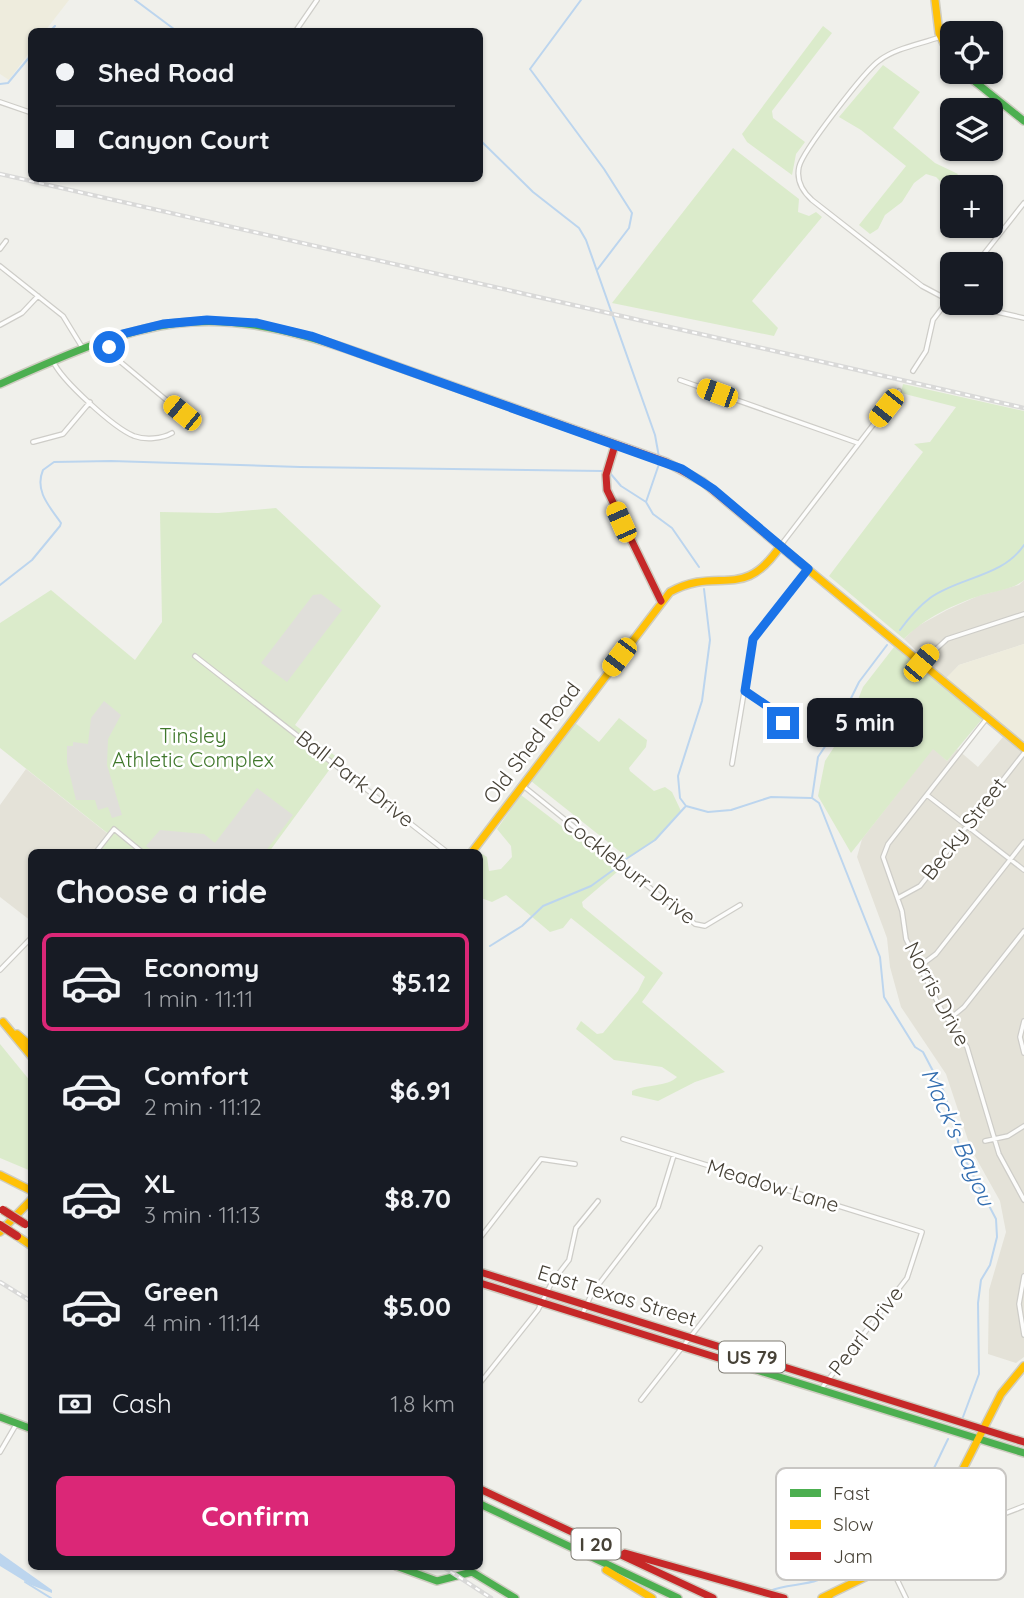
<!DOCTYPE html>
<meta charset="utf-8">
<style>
:root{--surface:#171b24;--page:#20242c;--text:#f1f3f6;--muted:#9ea1a6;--line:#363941;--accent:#db2777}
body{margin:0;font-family:Quicksand,sans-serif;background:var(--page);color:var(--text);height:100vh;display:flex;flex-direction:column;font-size:26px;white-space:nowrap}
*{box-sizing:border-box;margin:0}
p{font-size:23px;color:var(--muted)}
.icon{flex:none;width:38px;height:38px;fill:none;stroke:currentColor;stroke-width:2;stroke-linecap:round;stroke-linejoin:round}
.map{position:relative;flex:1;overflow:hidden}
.sheet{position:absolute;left:28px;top:849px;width:455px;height:721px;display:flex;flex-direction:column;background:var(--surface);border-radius:10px;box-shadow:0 2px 5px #0004}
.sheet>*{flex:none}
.banner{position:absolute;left:28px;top:28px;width:455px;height:154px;border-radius:10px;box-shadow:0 2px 5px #0004;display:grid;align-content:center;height:154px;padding:0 28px;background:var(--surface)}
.tools{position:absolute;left:940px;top:21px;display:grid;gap:14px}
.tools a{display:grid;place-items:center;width:63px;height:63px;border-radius:10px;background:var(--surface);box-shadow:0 2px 5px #0004;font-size:35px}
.end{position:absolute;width:32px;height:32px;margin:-16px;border:9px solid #1a73e8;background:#fff;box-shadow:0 0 0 4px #fff}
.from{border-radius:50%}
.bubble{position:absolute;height:49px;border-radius:10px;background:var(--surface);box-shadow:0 2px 5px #0004;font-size:23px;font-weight:800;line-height:49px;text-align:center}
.car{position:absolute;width:21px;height:42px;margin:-21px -10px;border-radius:9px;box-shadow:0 0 5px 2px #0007;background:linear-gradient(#f5c518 24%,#345 0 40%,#f5c518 0 76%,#345 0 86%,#f5c518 0)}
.banner b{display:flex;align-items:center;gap:24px;height:66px;font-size:26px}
.banner b+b{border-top:2px solid var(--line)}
.banner i{width:18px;height:18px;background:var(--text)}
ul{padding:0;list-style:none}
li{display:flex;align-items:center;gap:21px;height:98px;margin:0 14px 10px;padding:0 14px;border:4px solid transparent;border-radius:10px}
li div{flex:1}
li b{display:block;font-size:26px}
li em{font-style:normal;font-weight:800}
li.on{border-color:var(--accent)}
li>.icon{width:63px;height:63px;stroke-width:1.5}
h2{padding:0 28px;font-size:32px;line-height:84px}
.pay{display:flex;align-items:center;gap:18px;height:77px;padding:0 28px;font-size:26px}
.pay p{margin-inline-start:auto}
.cta{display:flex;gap:14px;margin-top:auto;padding:14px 28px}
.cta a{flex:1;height:80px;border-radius:10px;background:var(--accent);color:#fff;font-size:28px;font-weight:800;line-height:80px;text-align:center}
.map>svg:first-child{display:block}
.residential{fill:#e4e2d8}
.education{fill:#eeecdd}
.green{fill:#dbebcb}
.parking{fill:#e0dfda}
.water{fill:#bcd5ee}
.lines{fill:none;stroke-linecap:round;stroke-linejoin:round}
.stream{stroke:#bcd5ee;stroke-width:2}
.street-casing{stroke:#cecdc8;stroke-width:6}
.fast-casing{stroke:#cfcdc2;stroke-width:10}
.slow-casing{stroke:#cfcdc2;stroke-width:10}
.jam-casing{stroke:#cfcdc2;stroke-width:10}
.street{stroke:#fdfdfc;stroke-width:3.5}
.fast{stroke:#4caf50;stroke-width:7}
.slow{stroke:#ffc107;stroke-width:7}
.jam{stroke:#c62828;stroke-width:7}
.rail-casing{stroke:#d9d9d8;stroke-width:4.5}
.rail{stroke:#fff;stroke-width:2;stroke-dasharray:5;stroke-linecap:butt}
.jam-bridge-casing{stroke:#c7c0a7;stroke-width:10;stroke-linecap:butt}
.jam-bridge{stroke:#c62828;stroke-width:8}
.route{stroke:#1a73e8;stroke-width:9}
.labels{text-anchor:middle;stroke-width:5;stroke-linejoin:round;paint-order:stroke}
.shield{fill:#fff;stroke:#7e7b73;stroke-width:2}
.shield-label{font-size:19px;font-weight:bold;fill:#474237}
.park-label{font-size:21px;fill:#3f772b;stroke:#fff}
.street-label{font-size:21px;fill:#474237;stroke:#fff}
.water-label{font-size:23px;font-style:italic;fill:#326db0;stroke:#fff}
.key{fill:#fff;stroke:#c8c6c3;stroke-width:2}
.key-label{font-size:19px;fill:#474237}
</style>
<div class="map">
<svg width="1024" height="1598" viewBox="0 0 1024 1598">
<rect width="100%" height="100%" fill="#f0f0eb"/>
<!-- residential -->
<path class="residential" d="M1024 580V644L959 665 946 679 904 639 916 627 947 610 978 596 1019 585Z
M1003 737 1024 754V1357L1016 1363 988 1354 989 1290 1006 1232 1000 1201 971 1149 946 1074 901 1007 890 967 887 938 857 857 862 839 933 748 947 761 957 749 978 767Z
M26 769 108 834 93 852H32L31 921 0 897V805Z"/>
<!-- education -->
<path class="education" d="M0 0H69L45 31 32 32 31 50 9 80 0 74Z
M1024 644V748L943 681 959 665Z"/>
<!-- green -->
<path class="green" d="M823 26 832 33 772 111 773 118 805 142 796 154 792 175 747 142 742 134Z
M883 65 920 92 893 128 935 163 958 174 947 188 936 177 926 174 914 183 902 202 885 215 878 229 870 234 859 225 906 166 861 130 839 117Z
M733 148 799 199 798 212 809 216 816 212 822 217 752 301 778 328 774 336 612 303Z
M903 384 1024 411V580C1014 589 995 591 982 595 955 604 924 618 904 639L829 576 923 452 914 444 930 442 956 407 901 393Z
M276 508 381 606 295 725 338 758 269 852H99L111 836 0 748V623L51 590 135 660 162 622 160 512 218 513Z
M894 647 983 718 947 761 933 749 851 853 818 796 825 761 847 727 863 687Z
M619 718 647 740 646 747 629 768 630 771 654 791 665 787 672 792 681 811 656 840 628 858 531 781 574 722 599 742Z
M521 795 598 854 617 872 582 902 583 907 663 973 642 1002 725 1072 695 1082 658 1101 632 1095V1091C646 1084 667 1087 677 1077L662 1067 614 1060 576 1029 581 1021 597 1034 603 1033 638 991 645 977 571 918 563 928 550 932 506 895 492 902 481 898 480 910 479 852 487 857 489 871 501 869 512 857 511 846 497 829Z
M0 1044 31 1082V1171L0 1158Z"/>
<!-- parking -->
<path class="parking" d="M321 594 342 610 287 682 261 663 313 595Z
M104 701 121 715 108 739 107 765 122 815 112 818 108 807 98 810 95 800H76L67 763V746H73V742L88 744 91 718Z
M257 788 293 815 265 852H154L146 846 160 830 204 834 215 843Z"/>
<!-- water -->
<path class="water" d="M0 1553 52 1590V1593L31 1585 0 1566Z"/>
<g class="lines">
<!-- stream -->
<path class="stream" d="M135 0 178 32
M581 0 530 69 604 169 632 213 629 228 597 270
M49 32 55 26
M0 84 8 83 32 54
M480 140 533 192 579 228 586 240 655 435 659 457
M610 473 621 486 646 502 653 514 672 528 699 567
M646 502 659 464
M0 585 32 560 60 526 61 523C50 507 34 491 43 470L54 462 111 461 300 467 602 471
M704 589 710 640 702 701 678 776 680 798 686 806 708 812 731 810 771 797 811 798
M900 630C908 619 918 607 930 598 959 577 1003 577 1024 545
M887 645 859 682 834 733 818 757 812 798 819 803 880 957 884 997 915 1047 923 1052 944 1092 961 1152 996 1219 997 1237 990 1265 981 1280 978 1303 979 1374 963 1417
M623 861 655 840 685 807
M490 946 522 926 543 906 591 886 616 868
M25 1582 51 1598
M770 1591C785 1584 802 1586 818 1580 901 1550 913 1511 948 1439"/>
<defs>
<path id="street" d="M295 32 317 0
M940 37C921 44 896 48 880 60 866 69 802 152 799 167 796 181 802 191 812 200L922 286 952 302
M0 102 32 113
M0 249 6 241
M976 264 1024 203
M0 266 63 316 82 347
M957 303 1024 318
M0 325 22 313 38 296
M106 338 117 359 182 413
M53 361C61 380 114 428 134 436 145 440 162 439 172 433
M913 371 926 351 933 320 952 295
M680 380 858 443
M33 442 63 434 90 402
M781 545 899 391
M195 656 447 852
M921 663 947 639 1024 614
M745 691 773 710 783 723
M987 718 888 844 883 857 902 911 906 939 942 1011 967 1047 999 1154 1024 1200
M732 764 753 639 808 569
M522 785 695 924 705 926 740 905
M927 795 1024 870
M96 852 114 829 142 852
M898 898 920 886 1024 753
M920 966 936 954 1024 842
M0 970 32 937
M948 1020 964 1007 1024 931
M1024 1021 1020 1037 1024 1053
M623 1139 922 1232 907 1278 821 1389
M985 1141 1008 1136 1024 1126
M480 1238 541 1159 575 1164
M1024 1276 1019 1304 1024 1335
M582 1315 592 1293 658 1207 674 1155
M480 1383 538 1310 552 1282 569 1260 576 1228 598 1201
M641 1400 760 1248
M0 1452 17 1423
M31 1471 32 1470
M943 1513C974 1527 995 1518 1024 1506
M890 1565 906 1598"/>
<path id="fast" d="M963 72 1024 121
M0 384C145 319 203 298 359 353
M747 1367 1024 1453
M0 1417 32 1429
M480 1504 678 1598
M396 1566 437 1581 472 1572 515 1598"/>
<path id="slow" d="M935 0 939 33 952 60
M799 562 1024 748
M472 852 670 592C719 565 743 603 781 545
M3 1022 32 1057
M17 1034 32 1047
M0 1175 32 1191
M0 1232 32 1199
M17 1236 32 1246
M606 1570 652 1598
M822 1598 896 1562 932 1530 1001 1394 1024 1366
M827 1598 831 1594"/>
<path id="jam" d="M359 353 666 462 703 482 799 562
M615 445 606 475 607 490 661 601
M480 1272 1024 1442
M480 1283 747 1367
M480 1489 713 1598
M625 1553 784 1598"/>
</defs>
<!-- street casing -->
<use href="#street" class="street-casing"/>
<!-- fast casing -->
<use href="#fast" class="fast-casing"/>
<!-- slow casing -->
<use href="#slow" class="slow-casing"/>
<!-- jam casing -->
<use href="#jam" class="jam-casing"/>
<!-- street -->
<use href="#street" class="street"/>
<!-- fast -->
<use href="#fast" class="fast"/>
<!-- slow -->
<use href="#slow" class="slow"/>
<!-- jam -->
<use href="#jam" class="jam"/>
<defs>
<path id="rail" d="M0 174 1024 408
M0 1282 32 1302
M442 1566 491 1598"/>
</defs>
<!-- rail casing -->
<use href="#rail" class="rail-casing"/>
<!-- rail -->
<use href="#rail" class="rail"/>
<defs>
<path id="jam-bridge" d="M3 1210 25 1224
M0 1225 17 1236"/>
</defs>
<!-- jam-bridge casing -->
<use href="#jam-bridge" class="jam-bridge-casing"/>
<!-- jam-bridge -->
<use href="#jam-bridge" class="jam-bridge"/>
</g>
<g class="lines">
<!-- route -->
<path class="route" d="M109 347 106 338 163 324 207 320 257 323 311 336 682 469 713 489 808 569 753 639 745 691 773 710 783 723"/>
</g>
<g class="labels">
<!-- shield labels -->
<g class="shield">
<rect x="719" y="1341.5" width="66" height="31" rx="5"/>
<rect x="571.5" y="1528.5" width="49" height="31" rx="5"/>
</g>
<g class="shield-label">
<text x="752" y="1364">US 79</text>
<text x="596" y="1551">I 20</text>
</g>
<!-- park labels -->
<g class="park-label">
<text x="193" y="743">Tinsley<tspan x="193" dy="24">Athletic Complex</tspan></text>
</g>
<!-- street labels -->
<g class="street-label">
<text transform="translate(532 743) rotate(-53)" y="7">Old Shed Road</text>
<text transform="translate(355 779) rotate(38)" y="7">Ball Park Drive</text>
<text transform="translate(964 829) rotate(-52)" y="7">Becky Street</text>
<text transform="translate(629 870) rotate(38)" y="7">Cockleburr Drive</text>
<text transform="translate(937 994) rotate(62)" y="7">Norris Drive</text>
<text transform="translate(773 1186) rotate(17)" y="7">Meadow Lane</text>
<text transform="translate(617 1296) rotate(17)" y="7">East Texas Street</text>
<text transform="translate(866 1331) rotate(-52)" y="7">Pearl Drive</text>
</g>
<!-- water labels -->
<g class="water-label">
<text transform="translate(958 1137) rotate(66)" y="8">Mack's Bayou</text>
</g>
</g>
<!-- legend -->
<rect x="776" y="1468" width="230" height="112" rx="10" class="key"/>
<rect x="790" y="1489" width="31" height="8" fill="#4caf50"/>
<rect x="790" y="1520" width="31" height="9" fill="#ffc107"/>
<rect x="790" y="1552" width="31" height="8" fill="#c62828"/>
<g class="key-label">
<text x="833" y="1500">Fast</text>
<text x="833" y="1531">Slow</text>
<text x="833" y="1563">Jam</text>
</g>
</svg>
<div class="tools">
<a><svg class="icon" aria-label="locate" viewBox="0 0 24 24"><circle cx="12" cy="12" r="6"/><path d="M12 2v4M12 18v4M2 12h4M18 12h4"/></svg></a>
<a><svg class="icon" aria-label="layers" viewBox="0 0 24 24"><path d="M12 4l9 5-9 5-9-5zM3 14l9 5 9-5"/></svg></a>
<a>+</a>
<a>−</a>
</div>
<i class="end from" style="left:109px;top:347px"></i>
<i class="end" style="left:783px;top:723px"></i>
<div class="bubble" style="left:807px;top:698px;width:116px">5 min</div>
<i class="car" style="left:717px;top:393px;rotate:290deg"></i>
<i class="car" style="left:886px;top:408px;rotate:218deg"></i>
<i class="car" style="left:182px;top:413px;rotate:309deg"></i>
<i class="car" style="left:621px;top:522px;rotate:336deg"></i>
<i class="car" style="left:619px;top:657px;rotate:217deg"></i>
<i class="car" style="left:921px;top:663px;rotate:40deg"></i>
<div class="banner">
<b><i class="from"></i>Shed Road</b>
<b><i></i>Canyon Court</b>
</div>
<section class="sheet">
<h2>Choose a ride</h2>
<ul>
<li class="on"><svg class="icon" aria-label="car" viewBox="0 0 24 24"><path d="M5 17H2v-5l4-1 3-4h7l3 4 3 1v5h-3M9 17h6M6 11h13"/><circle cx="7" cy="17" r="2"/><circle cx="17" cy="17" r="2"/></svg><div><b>Economy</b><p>1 min · 11:11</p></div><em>$5.12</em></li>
<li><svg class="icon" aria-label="car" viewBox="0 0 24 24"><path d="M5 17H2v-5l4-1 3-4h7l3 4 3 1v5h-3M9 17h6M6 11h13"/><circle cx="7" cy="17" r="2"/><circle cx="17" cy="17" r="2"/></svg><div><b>Comfort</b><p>2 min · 11:12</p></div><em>$6.91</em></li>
<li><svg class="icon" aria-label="car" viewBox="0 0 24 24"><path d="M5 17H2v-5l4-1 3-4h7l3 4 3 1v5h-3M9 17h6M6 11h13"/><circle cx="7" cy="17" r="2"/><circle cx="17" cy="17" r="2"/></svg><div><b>XL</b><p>3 min · 11:13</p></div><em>$8.70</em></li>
<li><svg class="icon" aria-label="car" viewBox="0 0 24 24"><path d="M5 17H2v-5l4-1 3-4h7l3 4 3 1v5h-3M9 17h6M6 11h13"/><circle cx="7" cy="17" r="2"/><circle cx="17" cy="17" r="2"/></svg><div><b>Green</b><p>4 min · 11:14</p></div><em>$5.00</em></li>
</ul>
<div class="pay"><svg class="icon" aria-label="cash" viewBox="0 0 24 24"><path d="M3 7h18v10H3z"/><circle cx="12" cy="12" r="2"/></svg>Cash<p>1.8 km</p></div>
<div class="cta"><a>Confirm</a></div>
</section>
</div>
